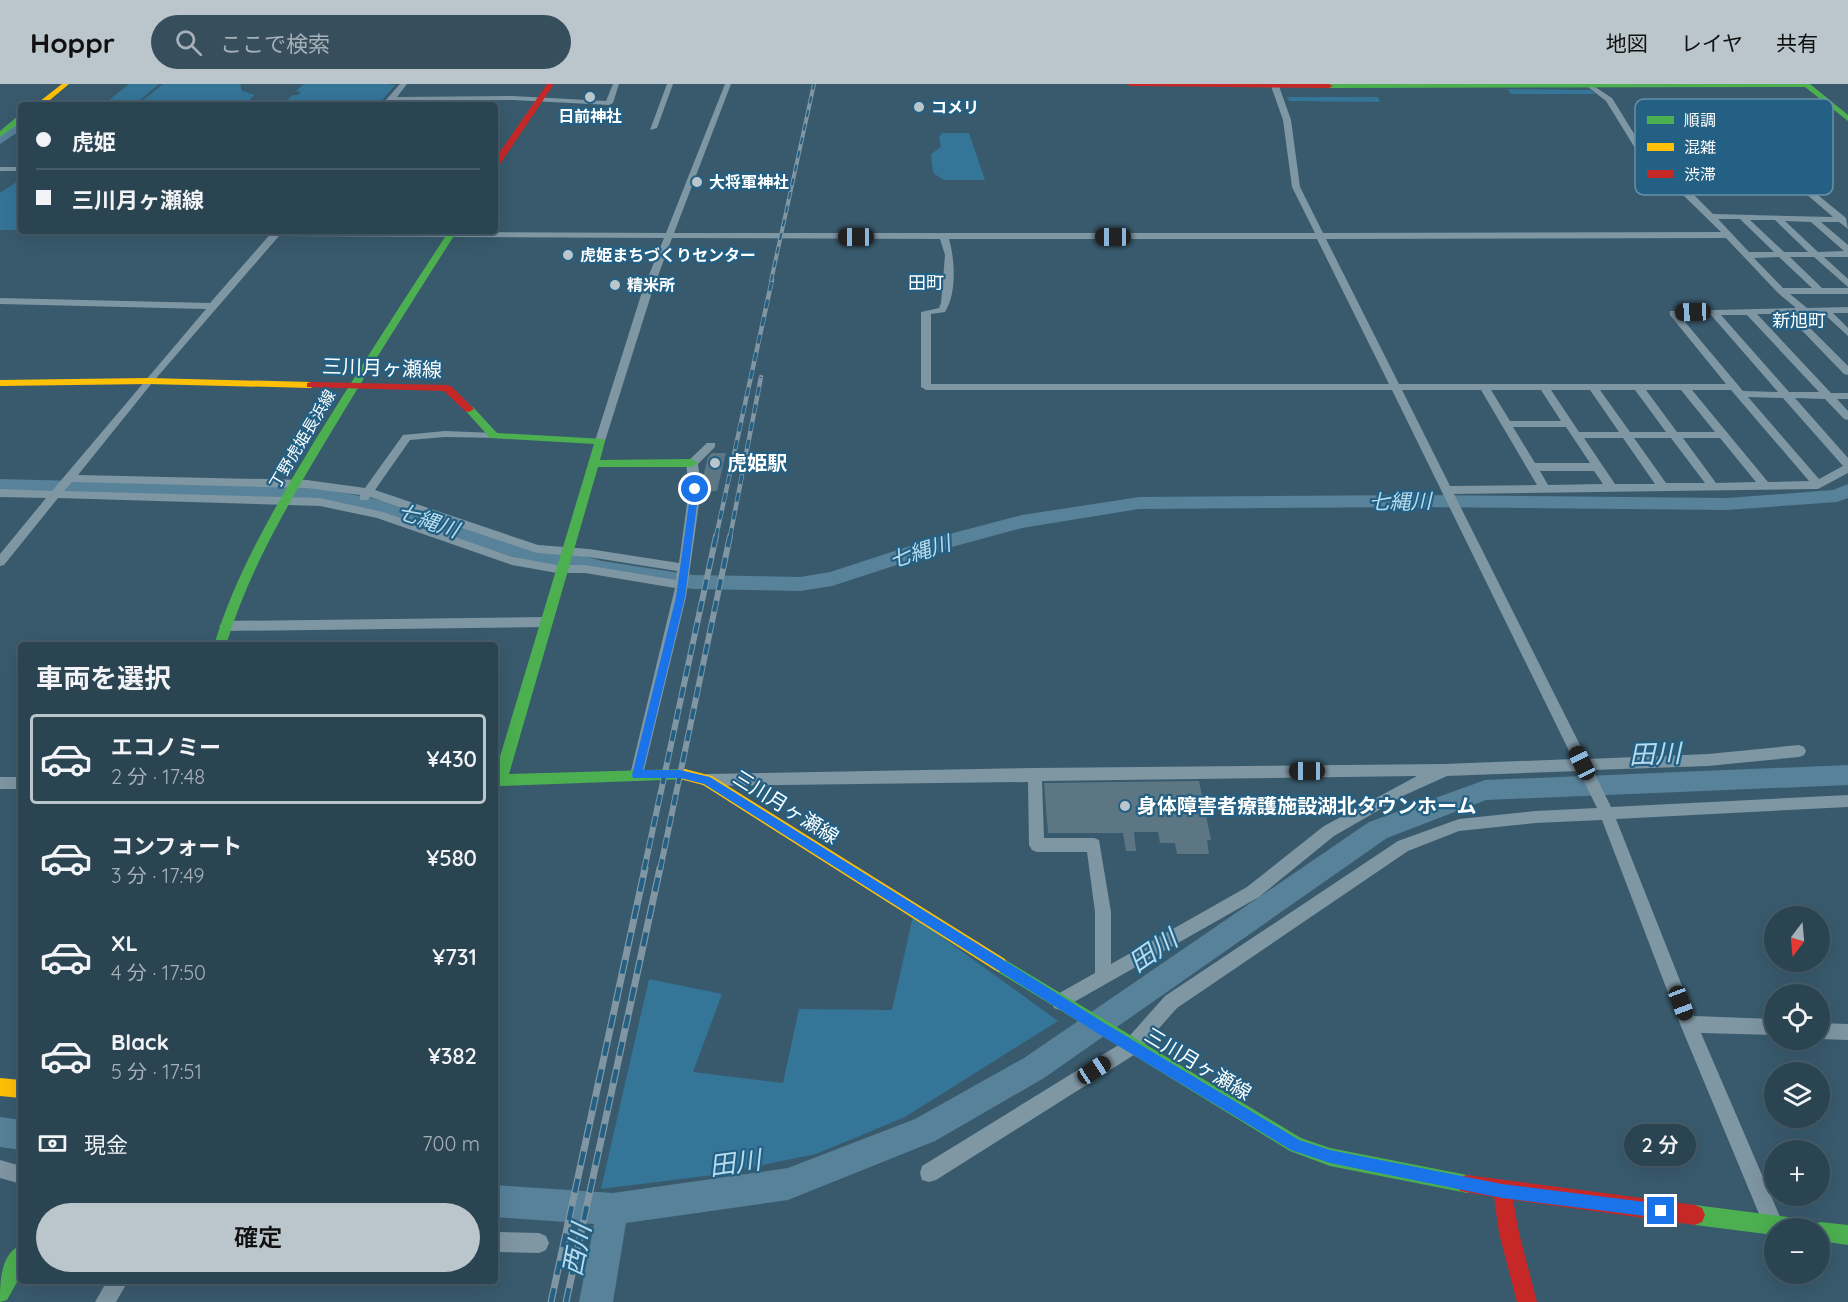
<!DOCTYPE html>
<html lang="ja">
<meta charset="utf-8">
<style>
:root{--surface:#2b4452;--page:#374e5c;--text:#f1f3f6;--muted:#a6b0b8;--line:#475c69;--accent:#bac5cc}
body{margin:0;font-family:Quicksand,"Noto Sans JP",sans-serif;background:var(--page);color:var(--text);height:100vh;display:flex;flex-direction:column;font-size:22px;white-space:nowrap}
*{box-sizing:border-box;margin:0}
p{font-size:20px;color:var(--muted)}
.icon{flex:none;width:33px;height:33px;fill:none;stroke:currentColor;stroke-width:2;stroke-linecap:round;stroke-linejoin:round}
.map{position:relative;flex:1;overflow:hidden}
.sheet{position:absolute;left:18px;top:558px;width:480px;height:642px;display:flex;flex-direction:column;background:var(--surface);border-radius:6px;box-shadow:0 6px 24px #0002,0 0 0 2px var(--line)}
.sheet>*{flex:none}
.banner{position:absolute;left:18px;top:18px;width:480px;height:132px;border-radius:6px;box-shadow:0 6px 24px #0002,0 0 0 2px var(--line);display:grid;align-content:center;height:132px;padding:0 18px;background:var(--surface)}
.needle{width:39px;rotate:196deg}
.controls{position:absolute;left:1764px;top:822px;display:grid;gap:12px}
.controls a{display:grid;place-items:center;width:66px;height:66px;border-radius:50%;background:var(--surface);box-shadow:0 6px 24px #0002,0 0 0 2px var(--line);font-size:30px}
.end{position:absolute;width:27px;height:27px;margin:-14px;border:8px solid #1a73e8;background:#fff;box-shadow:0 0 0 3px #fff}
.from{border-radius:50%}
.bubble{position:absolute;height:42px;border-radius:21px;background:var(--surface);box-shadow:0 6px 24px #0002,0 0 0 2px var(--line);font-size:20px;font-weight:600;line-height:42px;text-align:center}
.car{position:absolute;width:18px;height:36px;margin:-18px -9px;border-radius:8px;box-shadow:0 0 4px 2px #0007;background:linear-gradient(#222 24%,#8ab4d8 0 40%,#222 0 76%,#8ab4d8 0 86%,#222 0)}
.banner b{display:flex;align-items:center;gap:21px;height:57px;font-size:22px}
.banner b+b{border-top:2px solid var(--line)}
.banner i{width:15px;height:15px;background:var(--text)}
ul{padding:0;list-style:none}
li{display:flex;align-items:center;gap:18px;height:90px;margin:0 12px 9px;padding:0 6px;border:3px solid transparent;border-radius:6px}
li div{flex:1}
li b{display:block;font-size:22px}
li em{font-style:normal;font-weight:600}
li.selected{border-color:var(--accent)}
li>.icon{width:54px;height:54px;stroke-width:1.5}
h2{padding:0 18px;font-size:27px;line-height:72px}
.pay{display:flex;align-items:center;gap:15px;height:66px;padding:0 18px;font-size:22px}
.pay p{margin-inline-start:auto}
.action{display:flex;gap:12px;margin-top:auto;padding:12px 18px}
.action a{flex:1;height:69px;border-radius:36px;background:var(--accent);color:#111;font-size:24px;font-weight:600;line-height:69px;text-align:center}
header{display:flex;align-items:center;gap:36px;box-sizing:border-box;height:84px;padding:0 30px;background:var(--accent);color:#111}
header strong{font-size:28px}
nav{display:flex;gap:33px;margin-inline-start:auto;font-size:21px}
.search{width:420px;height:54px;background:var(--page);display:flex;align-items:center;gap:15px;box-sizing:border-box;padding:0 21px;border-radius:33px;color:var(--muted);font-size:22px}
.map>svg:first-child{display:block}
.green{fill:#357598}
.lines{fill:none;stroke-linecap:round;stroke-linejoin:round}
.river{fill:#578299;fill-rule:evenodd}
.building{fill:#5c7684}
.street{fill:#7f96a3;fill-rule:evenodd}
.fast{fill:#4caf50;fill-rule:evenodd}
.slow{fill:#ffc107;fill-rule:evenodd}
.jam{fill:#c62828;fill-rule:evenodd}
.rail-far3-casing{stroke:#8096a3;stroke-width:4}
.rail-far2-casing{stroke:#8096a3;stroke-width:4.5}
.rail-far1-casing{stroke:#8096a3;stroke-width:6}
.rail-casing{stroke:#8096a3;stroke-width:7}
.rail-far3{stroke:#236083;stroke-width:2;stroke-dasharray:7;stroke-linecap:butt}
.rail-far2{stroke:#236083;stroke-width:3;stroke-dasharray:9;stroke-linecap:butt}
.rail-far1{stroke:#236083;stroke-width:4;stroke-dasharray:11;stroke-linecap:butt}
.rail{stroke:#236083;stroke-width:4.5;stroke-dasharray:14;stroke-linecap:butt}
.route{fill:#1a73e8}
.poi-dot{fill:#bac5cc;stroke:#236083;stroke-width:2}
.labels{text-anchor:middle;stroke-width:4.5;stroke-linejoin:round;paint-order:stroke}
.far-poi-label{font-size:16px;font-weight:bold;fill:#fff;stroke:#236083;text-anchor:start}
.far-street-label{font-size:16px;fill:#fff;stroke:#236083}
.far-quarter-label{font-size:18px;fill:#fff;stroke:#236083}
.street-label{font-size:20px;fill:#fff;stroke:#236083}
.poi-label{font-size:20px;font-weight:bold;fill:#fff;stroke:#236083;text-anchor:start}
.water-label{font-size:21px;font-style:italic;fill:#b7dcef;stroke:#236083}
.near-water-label{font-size:26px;font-style:italic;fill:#b7dcef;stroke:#236083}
.key{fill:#236083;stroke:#6590a8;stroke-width:1.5}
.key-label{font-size:16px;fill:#fff}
</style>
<header>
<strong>Hoppr</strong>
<div class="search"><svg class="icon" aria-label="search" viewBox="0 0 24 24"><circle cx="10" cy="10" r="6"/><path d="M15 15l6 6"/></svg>ここで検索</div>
<nav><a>地図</a><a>レイヤ</a><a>共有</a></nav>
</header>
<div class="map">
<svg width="1848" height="1218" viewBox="0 0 1848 1218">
<rect width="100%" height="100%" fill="#395a6d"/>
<!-- green -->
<path class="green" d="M129 0H159L134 21H103Z
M163 0H240L242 7 255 11 249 16H261L255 21H137Z
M304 0H387L395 1 379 20 285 19 292 11H298L301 8 296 7Z
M1508 5 1590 6 1596 10H1511Z
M1287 13H1378L1380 18 1289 17Z
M942 49H969L985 96H944L933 89 931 70 941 63 939 53Z
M21 95V146H0V109Z
M913 832 1058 937 905 1033 816 1070 713 1091 601 1105 649 895 722 910 693 988 783 999 799 925 892 926Z"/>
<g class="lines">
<!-- river -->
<path class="river" d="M21 36V46L0 60V50Z
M0 395 315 403 390 418 532 465 578 470 602 477 693 491 800 493 830 488 938 453 1022 431 1139 413 1419 411 1727 414 1833 406 1848 400V414L1837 418 1727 426 1419 423 1139 425 1022 444 952 463 832 502 800 507 693 505 601 491 577 484 531 479 380 428 315 415 0 407Z
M1848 681V701L1486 716 1387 754 1044 994 935 1057 788 1116 626 1139 613 1218H579L594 1140 495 1133V1101L613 1109 788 1084 915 1035 1024 974 1369 738 1485 696Z
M0 1033 21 1036V1066L0 1063Z"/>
</g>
<!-- building -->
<path class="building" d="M712 369H726L717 407H703L702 396 708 373Z
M1199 697 1211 756H1207L1209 770H1177L1175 759H1160L1158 748H1134L1136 767H1126L1123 749H1048L1044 699Z"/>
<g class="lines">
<!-- street -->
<path class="street" d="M400 0H407L397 13 513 12 606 17 613 0H619L613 19 609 21 513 16 393 17 391 21H385V17Z
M667 0H673L657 44 650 46Z
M725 0H731L674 149H1315L1292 103 1283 36 1271 2 1275 0 1279 2 1291 36 1300 103 1323 149 1721 148 1635 64 1606 17 1588 3 1592 1 1612 14 1641 61 1680 98H1719L1691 73V69L1747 68 1779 98H1802L1846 134 1848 145 1839 138H1821L1848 161V173H1824L1848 195V203L1814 173H1790L1822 204H1848V210H1790L1807 224 1848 223V229H1833L1848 244V252L1823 229 1796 230 1848 282V291L1844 290 1786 230H1757L1831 309H1848V315H1837L1848 327V336L1844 335 1825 315 1795 314 1848 374V389L1818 405 1454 410 1587 675 1708 670 1799 661 1804 663 1806 667 1804 671 1799 673 1708 682 1593 686 1611 723 1848 711V723L1616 735 1694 932 1774 935V951L1701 949 1781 1135 1783 1144H1774V1152L1767 1149 1680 940 1602 736 1535 739 1459 747 1408 767 1177 924 1137 969 936 1096 929 1098 922 1096 920 1089 922 1082 1125 957 1165 912 1398 757 1459 735 1535 727 1597 724 1579 687 1447 692 1405 711 1334 752 1259 813 1060 926 1054 924 1052 918 1054 912 1095 889V828L1087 768H1037L1032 766 1029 761 1028 698 707 702 702 700 700 696 702 692 707 690 1035 684 1444 680 1573 675 1392 306H926L921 303V228L939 224 941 219 945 171 940 155 672 154 652 208 605 357 600 360 595 357 642 208 664 154 279 152 152 299 78 391 307 396 365 404 403 351 445 347 494 349 499 352 498 354 445 353 410 356 375 406 538 461 589 465 679 479 689 405 686 379 707 359H715V363L698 380 701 405 686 513 642 695 637 697 632 695 630 691 675 504 585 489H557L512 481 377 434 320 422 58 414 4 481 0 482V470L46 414 0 413V405L52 407 206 225 0 220V214L210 219 273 147 666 149ZM1745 72 1770 98H1729L1701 73ZM1685 102H1797L1833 133 1713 130ZM1718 135H1740L1774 168H1749ZM1750 136H1775L1808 168H1784ZM1785 137 1811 138 1844 167 1818 168ZM1726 154 1778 209 1796 224 1670 227V231L1726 300H1399L1326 155ZM949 155H1317L1389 300H931V230L945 228C957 209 955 176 949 155ZM1779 173 1812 204H1783L1754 174ZM1711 231 1778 308 1743 307 1680 232ZM1721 231H1747L1819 308H1789ZM1402 306H1481L1537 401 1450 402ZM1491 306H1541L1561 337H1510ZM1551 306H1590L1619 348H1579ZM1600 306H1635L1666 348H1630ZM1646 306H1681L1715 348H1677ZM1692 306H1731L1809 397 1768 398ZM1748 313 1783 314 1843 382 1819 395ZM1513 343H1566L1590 379H1535ZM1584 354H1623L1655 400H1615ZM1634 354H1671L1705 399H1666ZM1683 354H1720L1756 398 1716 399ZM1540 387H1594L1603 400 1548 401ZM72 398 307 404 360 411V416H368L370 413 537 469 589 473 677 487 676 496 585 481H557L513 473 383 428 320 414 64 407ZM1417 692 1324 742 1247 803 1111 880V828L1099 756 1094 754H1044L1042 697Z
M278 18H281L285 20 276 21Z
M0 83H21V87H0Z
M546 533 552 538 546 543 225 547 219 542 225 537Z
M0 693H21V705H0Z
M1820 939 1848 940V956L1820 955Z
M0 1076 21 1082V1100L0 1094Z
M495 1148 539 1149 546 1152 549 1159 546 1166 539 1169 495 1168Z
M107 1197H128L116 1218H95Z"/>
<!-- fast -->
<path class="fast" d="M1329 0H1810L1848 31V37L1805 3 1329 4 1325 2Z
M18 32H21V38L0 53V47Z
M449 147H457C412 218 367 288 324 360 285 425 248 489 226 561H214C236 488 275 423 314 358 358 287 403 217 449 147Z
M469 322 473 323 497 349 604 355 605 357 600 376 692 375 698 379 692 383H598L509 690 685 685 690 687 692 691 690 695 500 702 495 700V689L594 360 490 354 464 325Z
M999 872 1301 1054 1330 1064 1467 1091 1474 1093 1476 1100 1474 1107 1467 1109 1330 1082 1290 1067 993 885 991 880 993 875Z
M1695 1121 1796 1134 1803 1137 1806 1144H1774V1151L1695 1141 1688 1138 1685 1131 1688 1124Z
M1820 1138 1848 1141V1161L1820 1157V1144H1812L1813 1141Z
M21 1161V1191L7 1216 0 1218C0 1199 0 1170 21 1161Z"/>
<!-- slow -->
<path class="slow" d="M62 0H69L44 21H35Z
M148 294 311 298 316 301 311 304 148 300 0 302V296Z
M685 685 712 692 1005 875 1007 880 1005 885 999 888 993 885 703 701 680 695 678 691 680 687Z
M0 994 21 996V1014L0 1012Z"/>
<!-- jam -->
<path class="jam" d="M547 0H554L498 83H495V75Z
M1127 0H1329L1333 2 1329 4 1130 2Z
M311 298 447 301 451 302 474 325 469 328 465 327 444 307 307 303V299Z
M1467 1091 1695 1121 1702 1124 1705 1131 1702 1138 1695 1141 1513 1116 1519 1149 1537 1218H1517L1499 1149 1494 1113 1460 1107 1458 1100 1460 1093Z"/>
<defs>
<path id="rail-far3" d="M771 197 814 0"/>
<path id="rail-far2" d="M716 453 772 196
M730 453 761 293"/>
<path id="rail-far1" d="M644 786 716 452
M660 786 730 452"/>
<path id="rail" d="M551 1218 645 784
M566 1218 660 784"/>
</defs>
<!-- rail-far3 casing -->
<use href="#rail-far3" class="rail-far3-casing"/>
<!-- rail-far2 casing -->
<use href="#rail-far2" class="rail-far2-casing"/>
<!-- rail-far1 casing -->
<use href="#rail-far1" class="rail-far1-casing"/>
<!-- rail casing -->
<use href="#rail" class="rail-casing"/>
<!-- rail-far3 -->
<use href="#rail-far3" class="rail-far3"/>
<!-- rail-far2 -->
<use href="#rail-far2" class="rail-far2"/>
<!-- rail-far1 -->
<use href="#rail-far1" class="rail-far1"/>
<!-- rail -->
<use href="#rail" class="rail"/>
</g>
<!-- route -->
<path class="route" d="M695 403 699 405 685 513 643 686H680L710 693 1106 940 1299 1056 1330 1066 1502 1100 1661 1120 1668 1127 1666 1132 1661 1134 1502 1114 1330 1079 1291 1066 1097 949 704 700 680 694H633L632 691 676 513 691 405Z"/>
<!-- markers -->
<g class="poi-dot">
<circle cx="590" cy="13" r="6"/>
<circle cx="919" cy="23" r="6"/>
<circle cx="697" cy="98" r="6"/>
<circle cx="568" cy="171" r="6"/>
<circle cx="615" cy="201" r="6"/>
<circle cx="715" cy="379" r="6"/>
<circle cx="1125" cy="722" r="6"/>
</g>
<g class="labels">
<!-- far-poi labels -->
<g class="far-poi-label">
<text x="931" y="29">コメリ</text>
<text x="590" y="38" text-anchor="middle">日前神社</text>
<text x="709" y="104">大将軍神社</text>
<text x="580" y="177">虎姫まちづくりセンター</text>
<text x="627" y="207">精米所</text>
</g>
<!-- far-street labels -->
<g class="far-street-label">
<text transform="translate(302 355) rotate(-59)" y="6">丁野虎姫長浜線</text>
</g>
<!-- far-quarter labels -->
<g class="far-quarter-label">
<text x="926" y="205">田町</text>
<text x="1799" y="243">新旭町</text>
</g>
<!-- street labels -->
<g class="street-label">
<text transform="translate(382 284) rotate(2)" y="7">三川月ヶ瀬線</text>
<text transform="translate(786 723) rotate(32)" y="7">三川月ヶ瀬線</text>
<text transform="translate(1198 980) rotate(31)" y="7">三川月ヶ瀬線</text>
</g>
<!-- poi labels -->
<g class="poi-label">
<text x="727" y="386">虎姫駅</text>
<text x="1137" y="729">身体障害者療護施設湖北タウンホーム</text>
</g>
<!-- water labels -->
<g class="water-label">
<text transform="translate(1400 418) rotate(-1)" y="7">七縄川</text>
<text transform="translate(428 437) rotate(19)" y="7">七縄川</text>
<text transform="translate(920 468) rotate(-17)" y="7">七縄川</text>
</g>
<!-- near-water labels -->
<g class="near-water-label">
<text transform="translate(1655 670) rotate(-2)" y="9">田川</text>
<text transform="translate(1153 867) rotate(-35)" y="9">田川</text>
<text transform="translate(735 1079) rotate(-8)" y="9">田川</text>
<text transform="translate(577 1166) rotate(-79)" y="9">西川</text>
</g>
</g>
<!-- legend -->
<rect x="1635" y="15" width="198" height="96" rx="9" class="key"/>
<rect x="1647" y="32" width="27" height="8" fill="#4caf50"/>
<rect x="1647" y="59" width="27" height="8" fill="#ffc107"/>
<rect x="1647" y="86" width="27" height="8" fill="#c62828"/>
<g class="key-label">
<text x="1684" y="42">順調</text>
<text x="1684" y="69">混雑</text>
<text x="1684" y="96">渋滞</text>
</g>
</svg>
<div class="controls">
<a><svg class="needle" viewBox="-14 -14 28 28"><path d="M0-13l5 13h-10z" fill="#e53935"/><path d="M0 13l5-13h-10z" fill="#a6b0b8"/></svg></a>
<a><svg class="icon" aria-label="locate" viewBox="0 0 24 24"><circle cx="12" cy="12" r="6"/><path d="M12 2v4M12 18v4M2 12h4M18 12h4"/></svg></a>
<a><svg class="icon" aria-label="layers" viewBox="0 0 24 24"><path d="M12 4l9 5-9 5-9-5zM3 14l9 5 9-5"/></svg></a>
<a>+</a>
<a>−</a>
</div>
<i class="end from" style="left:695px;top:405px"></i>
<i class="end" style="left:1661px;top:1127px"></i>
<div class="bubble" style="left:1624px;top:1040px;width:72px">2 分</div>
<i class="car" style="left:856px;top:153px;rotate:270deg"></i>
<i class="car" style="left:1113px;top:153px;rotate:270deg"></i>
<i class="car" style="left:1693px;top:228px;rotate:268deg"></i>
<i class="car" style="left:1582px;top:679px;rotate:334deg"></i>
<i class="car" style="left:1307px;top:687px;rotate:270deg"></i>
<i class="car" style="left:1681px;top:919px;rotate:159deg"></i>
<i class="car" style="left:1094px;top:986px;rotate:57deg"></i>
<div class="banner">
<b><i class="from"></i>虎姫</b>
<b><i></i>三川月ヶ瀬線</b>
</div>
<section class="sheet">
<h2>車両を選択</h2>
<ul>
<li class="selected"><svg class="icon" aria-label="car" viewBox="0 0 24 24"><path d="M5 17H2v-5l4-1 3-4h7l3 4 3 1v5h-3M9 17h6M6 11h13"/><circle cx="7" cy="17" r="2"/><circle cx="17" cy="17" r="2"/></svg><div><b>エコノミー</b><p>2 分 · 17:48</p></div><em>¥430</em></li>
<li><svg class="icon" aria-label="car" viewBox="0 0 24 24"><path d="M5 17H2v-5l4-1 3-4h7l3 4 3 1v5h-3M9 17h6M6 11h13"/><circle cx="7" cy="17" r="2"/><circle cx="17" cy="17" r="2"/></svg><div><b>コンフォート</b><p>3 分 · 17:49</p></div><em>¥580</em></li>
<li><svg class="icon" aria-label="car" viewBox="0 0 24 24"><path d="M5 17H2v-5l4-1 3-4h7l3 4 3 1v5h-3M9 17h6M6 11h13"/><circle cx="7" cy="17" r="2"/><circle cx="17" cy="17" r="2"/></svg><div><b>XL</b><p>4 分 · 17:50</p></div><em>¥731</em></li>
<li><svg class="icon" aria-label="car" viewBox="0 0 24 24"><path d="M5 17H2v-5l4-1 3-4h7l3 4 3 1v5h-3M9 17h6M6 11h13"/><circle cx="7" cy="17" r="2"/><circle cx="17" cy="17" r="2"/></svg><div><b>Black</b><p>5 分 · 17:51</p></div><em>¥382</em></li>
</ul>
<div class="pay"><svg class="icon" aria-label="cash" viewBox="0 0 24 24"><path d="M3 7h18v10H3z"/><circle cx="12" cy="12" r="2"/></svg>現金<p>700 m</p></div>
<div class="action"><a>確定</a></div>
</section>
</div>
